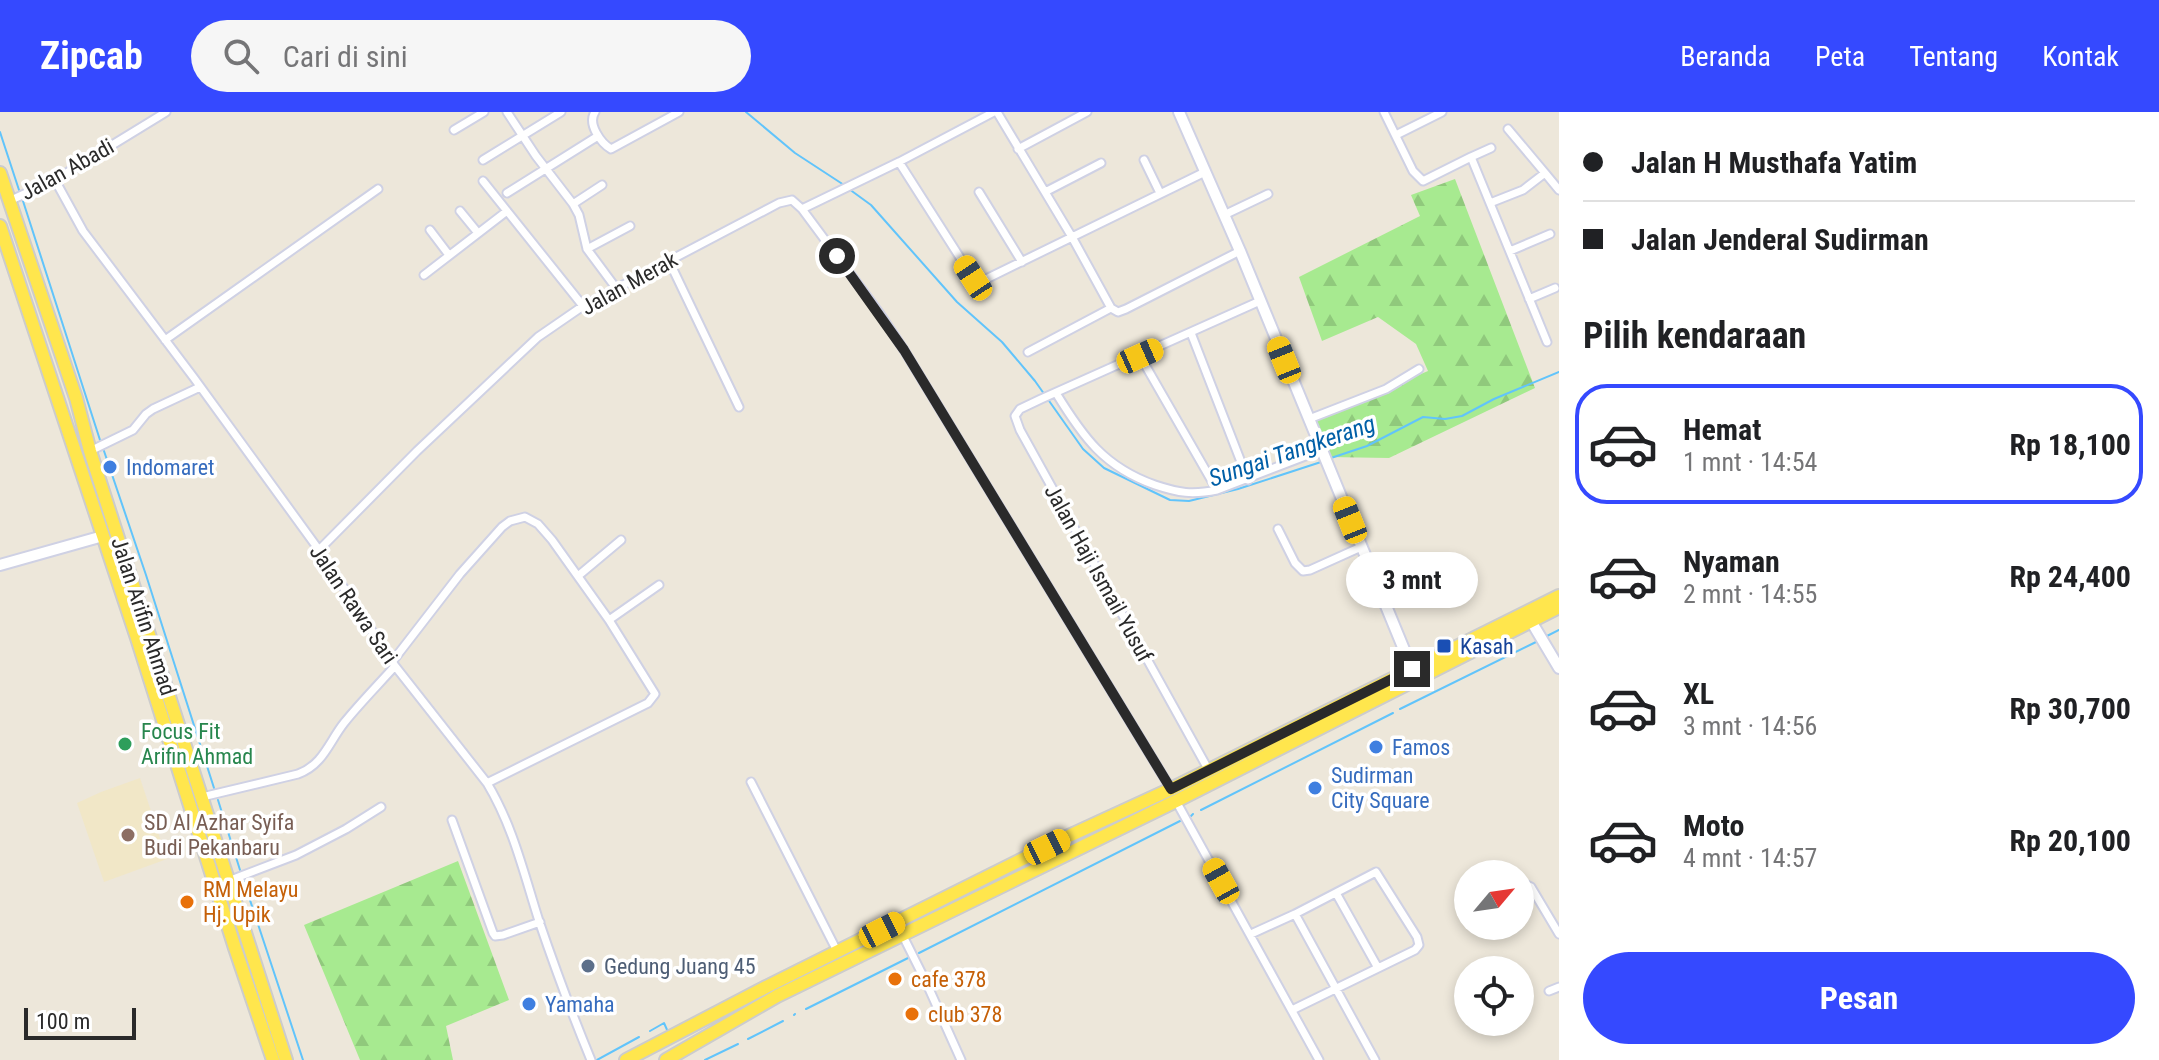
<!DOCTYPE html>
<html lang="id">
<meta charset="utf-8">
<style>
:root{--surface:#fff;--page:#f6f6f6;--text:#202124;--muted:#757577;--line:#e0e0e0;--accent:#3549ff}
body{margin:0;font-family:"Roboto Condensed",sans-serif;background:var(--page);color:var(--text);height:100vh;display:flex;flex-direction:column;font-size:30px;white-space:nowrap}
*{box-sizing:border-box;margin:0}
p{font-size:26px;color:var(--muted)}
.icon{flex:none;width:44px;height:44px;fill:none;stroke:currentColor;stroke-width:2;stroke-linecap:round;stroke-linejoin:round}
.map{position:relative;flex:1;overflow:hidden}
.panel{display:flex;flex-direction:column;background:var(--surface);width:600px}
.panel>*{flex:none}
.guide{display:grid;align-content:center;height:176px;padding:0 24px;background:var(--surface)}
.needle{width:52px;rotate:61deg}
.fabs{position:absolute;left:1454px;top:748px;display:grid;gap:16px}
.fabs a{display:grid;place-items:center;width:80px;height:80px;border-radius:50%;background:var(--surface);box-shadow:0 4px 12px #0003;font-size:40px}
.scale{position:absolute;left:24px;bottom:20px;width:112px;box-sizing:border-box;padding-left:8px;border:4px solid #2a2a2a;border-top:0;font-size:22px;line-height:28px;white-space:nowrap;color:#2a2a2a;-webkit-text-stroke:6px #fff;paint-order:stroke}
.end{position:absolute;width:36px;height:36px;margin:-18px;border:10px solid #2a2a2a;background:#fff;box-shadow:0 0 0 4px #fff}
.from{border-radius:50%}
.bubble{position:absolute;height:56px;border-radius:28px;background:var(--surface);box-shadow:0 4px 12px #0003;font-size:26px;font-weight:700;line-height:56px;text-align:center}
.car{position:absolute;width:24px;height:48px;margin:-24px -12px;border-radius:10px;box-shadow:0 0 6px 2px #0007;background:linear-gradient(#f5c518 24%,#345 0 40%,#f5c518 0 76%,#345 0 86%,#f5c518 0)}
.guide b{display:flex;align-items:center;gap:28px;height:76px;font-size:30px}
.guide b+b{border-top:2px solid var(--line)}
.guide i{width:20px;height:20px;background:var(--text)}
ul{padding:0;list-style:none}
li{display:flex;align-items:center;gap:24px;height:120px;margin:0 16px 12px;padding:0 8px;border:4px solid transparent;border-radius:32px}
li div{flex:1}
li b{display:block;font-size:30px}
li em{font-style:normal;font-weight:700}
li.current{border-color:var(--accent)}
li>.icon{width:72px;height:72px;stroke-width:1.5}
h2{padding:0 24px;font-size:36px;line-height:96px}
.cta{display:flex;gap:16px;margin-top:auto;padding:16px 24px}
.cta a{flex:1;height:92px;border-radius:48px;background:var(--accent);color:#fff;font-size:32px;font-weight:700;line-height:92px;text-align:center}
header{display:flex;align-items:center;gap:48px;box-sizing:border-box;height:112px;padding:0 40px;background:var(--accent);color:#fff}
header strong{font-size:38px}
nav{display:flex;gap:44px;margin-inline-start:auto;font-size:28px}
.search{width:560px;height:72px;background:var(--page);display:flex;align-items:center;gap:20px;box-sizing:border-box;padding:0 28px;border-radius:44px;color:var(--muted);font-size:30px}
main{display:flex;flex:1;min-height:0}
.map>svg:first-child{display:block}
.education{fill:#f1e7c7}
.forest{fill:url(#forest-firs)}
.lines{fill:none;stroke-linecap:round;stroke-linejoin:round}
.stream{stroke:#61c4fb;stroke-width:2}
.street-casing{stroke:#cfd1e4;stroke-width:11}
.secondary-casing{stroke:#cfd1e4;stroke-width:14}
.primary-casing{stroke:#ccc;stroke-width:16}
.street{stroke:#fff;stroke-width:7}
.secondary{stroke:#fff;stroke-width:10}
.primary{stroke:#ffe64d;stroke-width:12}
.route{stroke:#2a2a2a;stroke-width:10}
.shop-dot{fill:#3f7fe0;stroke:#fff;stroke-width:3}
.transit-dot{fill:#1a4fb4;stroke:#fff;stroke-width:3}
.leisure-dot{fill:#2e9e5b;stroke:#fff;stroke-width:3}
.education-dot{fill:#8d6e63;stroke:#fff;stroke-width:3}
.food-dot{fill:#e8710a;stroke:#fff;stroke-width:3}
.service-dot{fill:#5c6f8a;stroke:#fff;stroke-width:3}
.labels{text-anchor:middle;stroke-width:7;stroke-linejoin:round;paint-order:stroke}
.street-label{font-size:22px;fill:#2a2a2a;stroke:#fff}
.shop-label{font-size:22px;fill:#366cbe;stroke:#fff;text-anchor:start}
.transit-label{font-size:22px;fill:#164399;stroke:#fff;text-anchor:start}
.leisure-label{font-size:22px;fill:#27864d;stroke:#fff;text-anchor:start}
.education-label{font-size:22px;fill:#785e54;stroke:#fff;text-anchor:start}
.food-label{font-size:22px;fill:#c56008;stroke:#fff;text-anchor:start}
.service-label{font-size:22px;fill:#4e5e75;stroke:#fff;text-anchor:start}
.water-label{font-size:24px;font-style:italic;fill:#005fa7;stroke:#fff}
</style>
<header>
<strong>Zipcab</strong>
<div class="search"><svg class="icon" aria-label="search" viewBox="0 0 24 24"><circle cx="10" cy="10" r="6"/><path d="M15 15l6 6"/></svg>Cari di sini</div>
<nav><a>Beranda</a><a>Peta</a><a>Tentang</a><a>Kontak</a></nav>
</header>
<main>
<div class="map">
<svg width="1559" height="948" viewBox="0 0 1559 948">
<defs>
<pattern id="forest-firs" width="22" height="20" patternUnits="userSpaceOnUse" patternTransform="scale(2)"><rect width="22" height="20" fill="#a7ea90"/><path d="M5 1l3.5 6h-7zM16 11l3.5 6h-7z" fill="#90c97c"/></pattern>
</defs>
<rect width="100%" height="100%" fill="#ede7da"/>
<!-- education -->
<path class="education" d="M140 666 167 747 104 770 77 691 101 680Z"/>
<!-- forest -->
<path class="forest" d="M1455 67 1535 276 1389 346 1328 345 1313 308 1428 259 1416 232 1378 205 1322 229 1299 165 1420 104 1411 83Z
M458 749 509 888 446 914 453 948H360L304 813Z"/>
<g class="lines">
<!-- stream -->
<path class="stream" d="M746 0 795 41 844 73
M0 20 19 78
M849 77 871 93 957 190 1002 230 1035 269 1083 337 1104 356 1170 388 1189 389 1238 377 1321 350
M23 89 100 328
M104 339 146 463 214 676
M1331 346 1367 334 1423 305 1445 307 1462 304 1494 287 1559 260
M1547 524 1559 518
M1400 597 1536 530
M218 688 240 758
M1201 698 1393 601
M1191 704 1193 702
M244 770 303 948
M919 841 1180 709
M806 897 908 846
M794 903 795 902
M650 919 664 911 668 920
M748 927 783 909
M597 948 639 925
M705 948 738 932"/>
<defs>
<path id="street" d="M507 0 536 44 573 92 579 103 587 137 616 176
M595 0C587 12 601 31 611 37L679 0
M997 0 1072 125 1111 196
M1384 0 1413 59 1423 69 1471 45 1547 230
M1508 17 1545 61
M454 18 484 0
M1396 23 1442 0
M1018 37 1087 0
M1471 45 1491 36
M483 48 561 0
M1144 48 1160 81
M899 50 973 166 980 170 1205 60
M55 68 83 119 194 266 319 438 395 554 487 671C513 714 524 762 539 809 555 856 572 902 591 948
M483 69 583 194
M979 80 1022 150
M1045 80 1101 51
M507 81 598 24
M9 89 55 68 166 0
M1490 91 1523 78 1545 61 1559 78
M573 92 602 73
M802 97 899 50 994 0
M460 99 478 121
M1224 103 1268 82
M430 118 449 143
M587 137 630 114
M1510 139 1550 122
M669 149 739 295
M424 163 507 99
M1529 187 1555 176
M1191 221 1248 368
M165 228 378 77
M1028 240 1111 196 1118 200 1126 197 1240 139
M1140 244 1217 378
M1056 281C1083 325 1104 355 1155 373 1179 381 1192 383 1217 378L1321 338
M1309 307 1386 277 1419 257
M90 339 133 318 146 302 153 297 200 275
M1278 417 1295 451 1303 459 1310 458 1361 435
M319 438 417 339 538 225 583 194 779 91 792 88 802 97 880 202 904 238 1171 677
M578 464 621 428
M609 508 659 473
M392 550 460 462 502 415 510 409 525 405 538 412 552 428 609 508 655 582 648 591 487 671
M1208 657 1020 318 1015 304 1020 297 1041 287 1260 189
M751 670 837 839
M202 685 298 662C323 653 329 630 344 611 360 591 378 573 395 554
M1176 689 1319 948
M452 708 493 821 495 824 503 823 540 810
M228 769 296 743 346 717 381 695
M1520 770 1531 775 1559 822
M1336 781 1378 856
M1295 802 1375 948
M902 822 926 870 961 948
M1251 822 1295 802 1376 760 1417 825 1419 833 1415 838 1292 898
M1549 879 1559 875"/>
<path id="secondary" d="M1179 0 1240 139 1412 557
M0 453 103 424
M1531 509 1559 556"/>
<path id="primary" d="M0 61 76 286 90 339 286 948
M0 114 137 526 235 836 273 948
M626 948 768 874 1071 723 1171 677 1559 484
M666 948 777 884 1178 688 1559 495"/>
</defs>
<!-- street casing -->
<use href="#street" class="street-casing"/>
<!-- secondary casing -->
<use href="#secondary" class="secondary-casing"/>
<!-- primary casing -->
<use href="#primary" class="primary-casing"/>
<!-- street -->
<use href="#street" class="street"/>
<!-- secondary -->
<use href="#secondary" class="secondary"/>
<!-- primary -->
<use href="#primary" class="primary"/>
</g>
<g class="lines">
<!-- route -->
<path class="route" d="M837 144 904 238 1171 677 1412 557"/>
</g>
<!-- markers -->
<g class="shop-dot">
<circle cx="110" cy="355" r="8"/>
<circle cx="1376" cy="635" r="8"/>
<circle cx="1315" cy="676" r="8"/>
<circle cx="529" cy="892" r="8"/>
</g>
<rect class="transit-dot" x="1436" y="526" width="16" height="16" rx="4"/>
<circle class="leisure-dot" cx="125" cy="632" r="8"/>
<circle class="education-dot" cx="128" cy="723" r="8"/>
<g class="food-dot">
<circle cx="187" cy="790" r="8"/>
<circle cx="895" cy="867" r="8"/>
<circle cx="912" cy="902" r="8"/>
</g>
<circle class="service-dot" cx="588" cy="854" r="8"/>
<g class="labels">
<!-- street labels -->
<g class="street-label">
<text transform="translate(67 57) rotate(-29)" y="8">Jalan Abadi</text>
<text transform="translate(629 171) rotate(-29)" y="8">Jalan Merak</text>
<text transform="translate(1099 461) rotate(61)" y="8">Jalan Haji Ismail Yusuf</text>
<text transform="translate(354 492) rotate(56)" y="8">Jalan Rawa Sari</text>
<text transform="translate(144 504) rotate(72)" y="8">Jalan Arifin Ahmad</text>
</g>
<!-- shop labels -->
<g class="shop-label">
<text x="126" y="363">Indomaret</text>
<text x="1392" y="643">Famos</text>
<text x="1331" y="671">Sudirman<tspan x="1331" dy="25">City Square</tspan></text>
<text x="545" y="900">Yamaha</text>
</g>
<!-- transit labels -->
<g class="transit-label">
<text x="1460" y="542">Kasah</text>
</g>
<!-- leisure labels -->
<g class="leisure-label">
<text x="141" y="627">Focus Fit<tspan x="141" dy="25">Arifin Ahmad</tspan></text>
</g>
<!-- education labels -->
<g class="education-label">
<text x="144" y="718">SD Al Azhar Syifa<tspan x="144" dy="25">Budi Pekanbaru</tspan></text>
</g>
<!-- food labels -->
<g class="food-label">
<text x="203" y="785">RM Melayu<tspan x="203" dy="25">Hj. Upik</tspan></text>
<text x="911" y="875">cafe 378</text>
<text x="928" y="910">club 378</text>
</g>
<!-- service labels -->
<g class="service-label">
<text x="604" y="862">Gedung Juang 45</text>
</g>
<!-- water labels -->
<g class="water-label">
<text transform="translate(1292 339) rotate(-19)" y="8">Sungai Tangkerang</text>
</g>
</g>
</svg>
<div class="fabs">
<a><svg class="needle" viewBox="-14 -14 28 28"><path d="M0-13l5 13h-10z" fill="#e53935"/><path d="M0 13l5-13h-10z" fill="#757577"/></svg></a>
<a><svg class="icon" aria-label="locate" viewBox="0 0 24 24"><circle cx="12" cy="12" r="6"/><path d="M12 2v4M12 18v4M2 12h4M18 12h4"/></svg></a>
</div>
<div class="scale">100 m</div>
<i class="end from" style="left:837px;top:144px"></i>
<i class="end" style="left:1412px;top:557px"></i>
<div class="bubble" style="left:1346px;top:440px;width:132px">3 mnt</div>
<i class="car" style="left:973px;top:166px;rotate:327deg"></i>
<i class="car" style="left:1140px;top:244px;rotate:66deg"></i>
<i class="car" style="left:1284px;top:248px;rotate:338deg"></i>
<i class="car" style="left:1350px;top:408px;rotate:338deg"></i>
<i class="car" style="left:1047px;top:735px;rotate:64deg"></i>
<i class="car" style="left:1221px;top:769px;rotate:331deg"></i>
<i class="car" style="left:882px;top:818px;rotate:63deg"></i>
</div>
<section class="panel">
<div class="guide">
<b><i class="from"></i>Jalan H Musthafa Yatim</b>
<b><i></i>Jalan Jenderal Sudirman</b>
</div>
<h2>Pilih kendaraan</h2>
<ul>
<li class="current"><svg class="icon" aria-label="car" viewBox="0 0 24 24"><path d="M5 17H2v-5l4-1 3-4h7l3 4 3 1v5h-3M9 17h6M6 11h13"/><circle cx="7" cy="17" r="2"/><circle cx="17" cy="17" r="2"/></svg><div><b>Hemat</b><p>1 mnt · 14:54</p></div><em>Rp 18,100</em></li>
<li><svg class="icon" aria-label="car" viewBox="0 0 24 24"><path d="M5 17H2v-5l4-1 3-4h7l3 4 3 1v5h-3M9 17h6M6 11h13"/><circle cx="7" cy="17" r="2"/><circle cx="17" cy="17" r="2"/></svg><div><b>Nyaman</b><p>2 mnt · 14:55</p></div><em>Rp 24,400</em></li>
<li><svg class="icon" aria-label="car" viewBox="0 0 24 24"><path d="M5 17H2v-5l4-1 3-4h7l3 4 3 1v5h-3M9 17h6M6 11h13"/><circle cx="7" cy="17" r="2"/><circle cx="17" cy="17" r="2"/></svg><div><b>XL</b><p>3 mnt · 14:56</p></div><em>Rp 30,700</em></li>
<li><svg class="icon" aria-label="car" viewBox="0 0 24 24"><path d="M5 17H2v-5l4-1 3-4h7l3 4 3 1v5h-3M9 17h6M6 11h13"/><circle cx="7" cy="17" r="2"/><circle cx="17" cy="17" r="2"/></svg><div><b>Moto</b><p>4 mnt · 14:57</p></div><em>Rp 20,100</em></li>
</ul>
<div class="cta"><a>Pesan</a></div>
</section>
</main>
